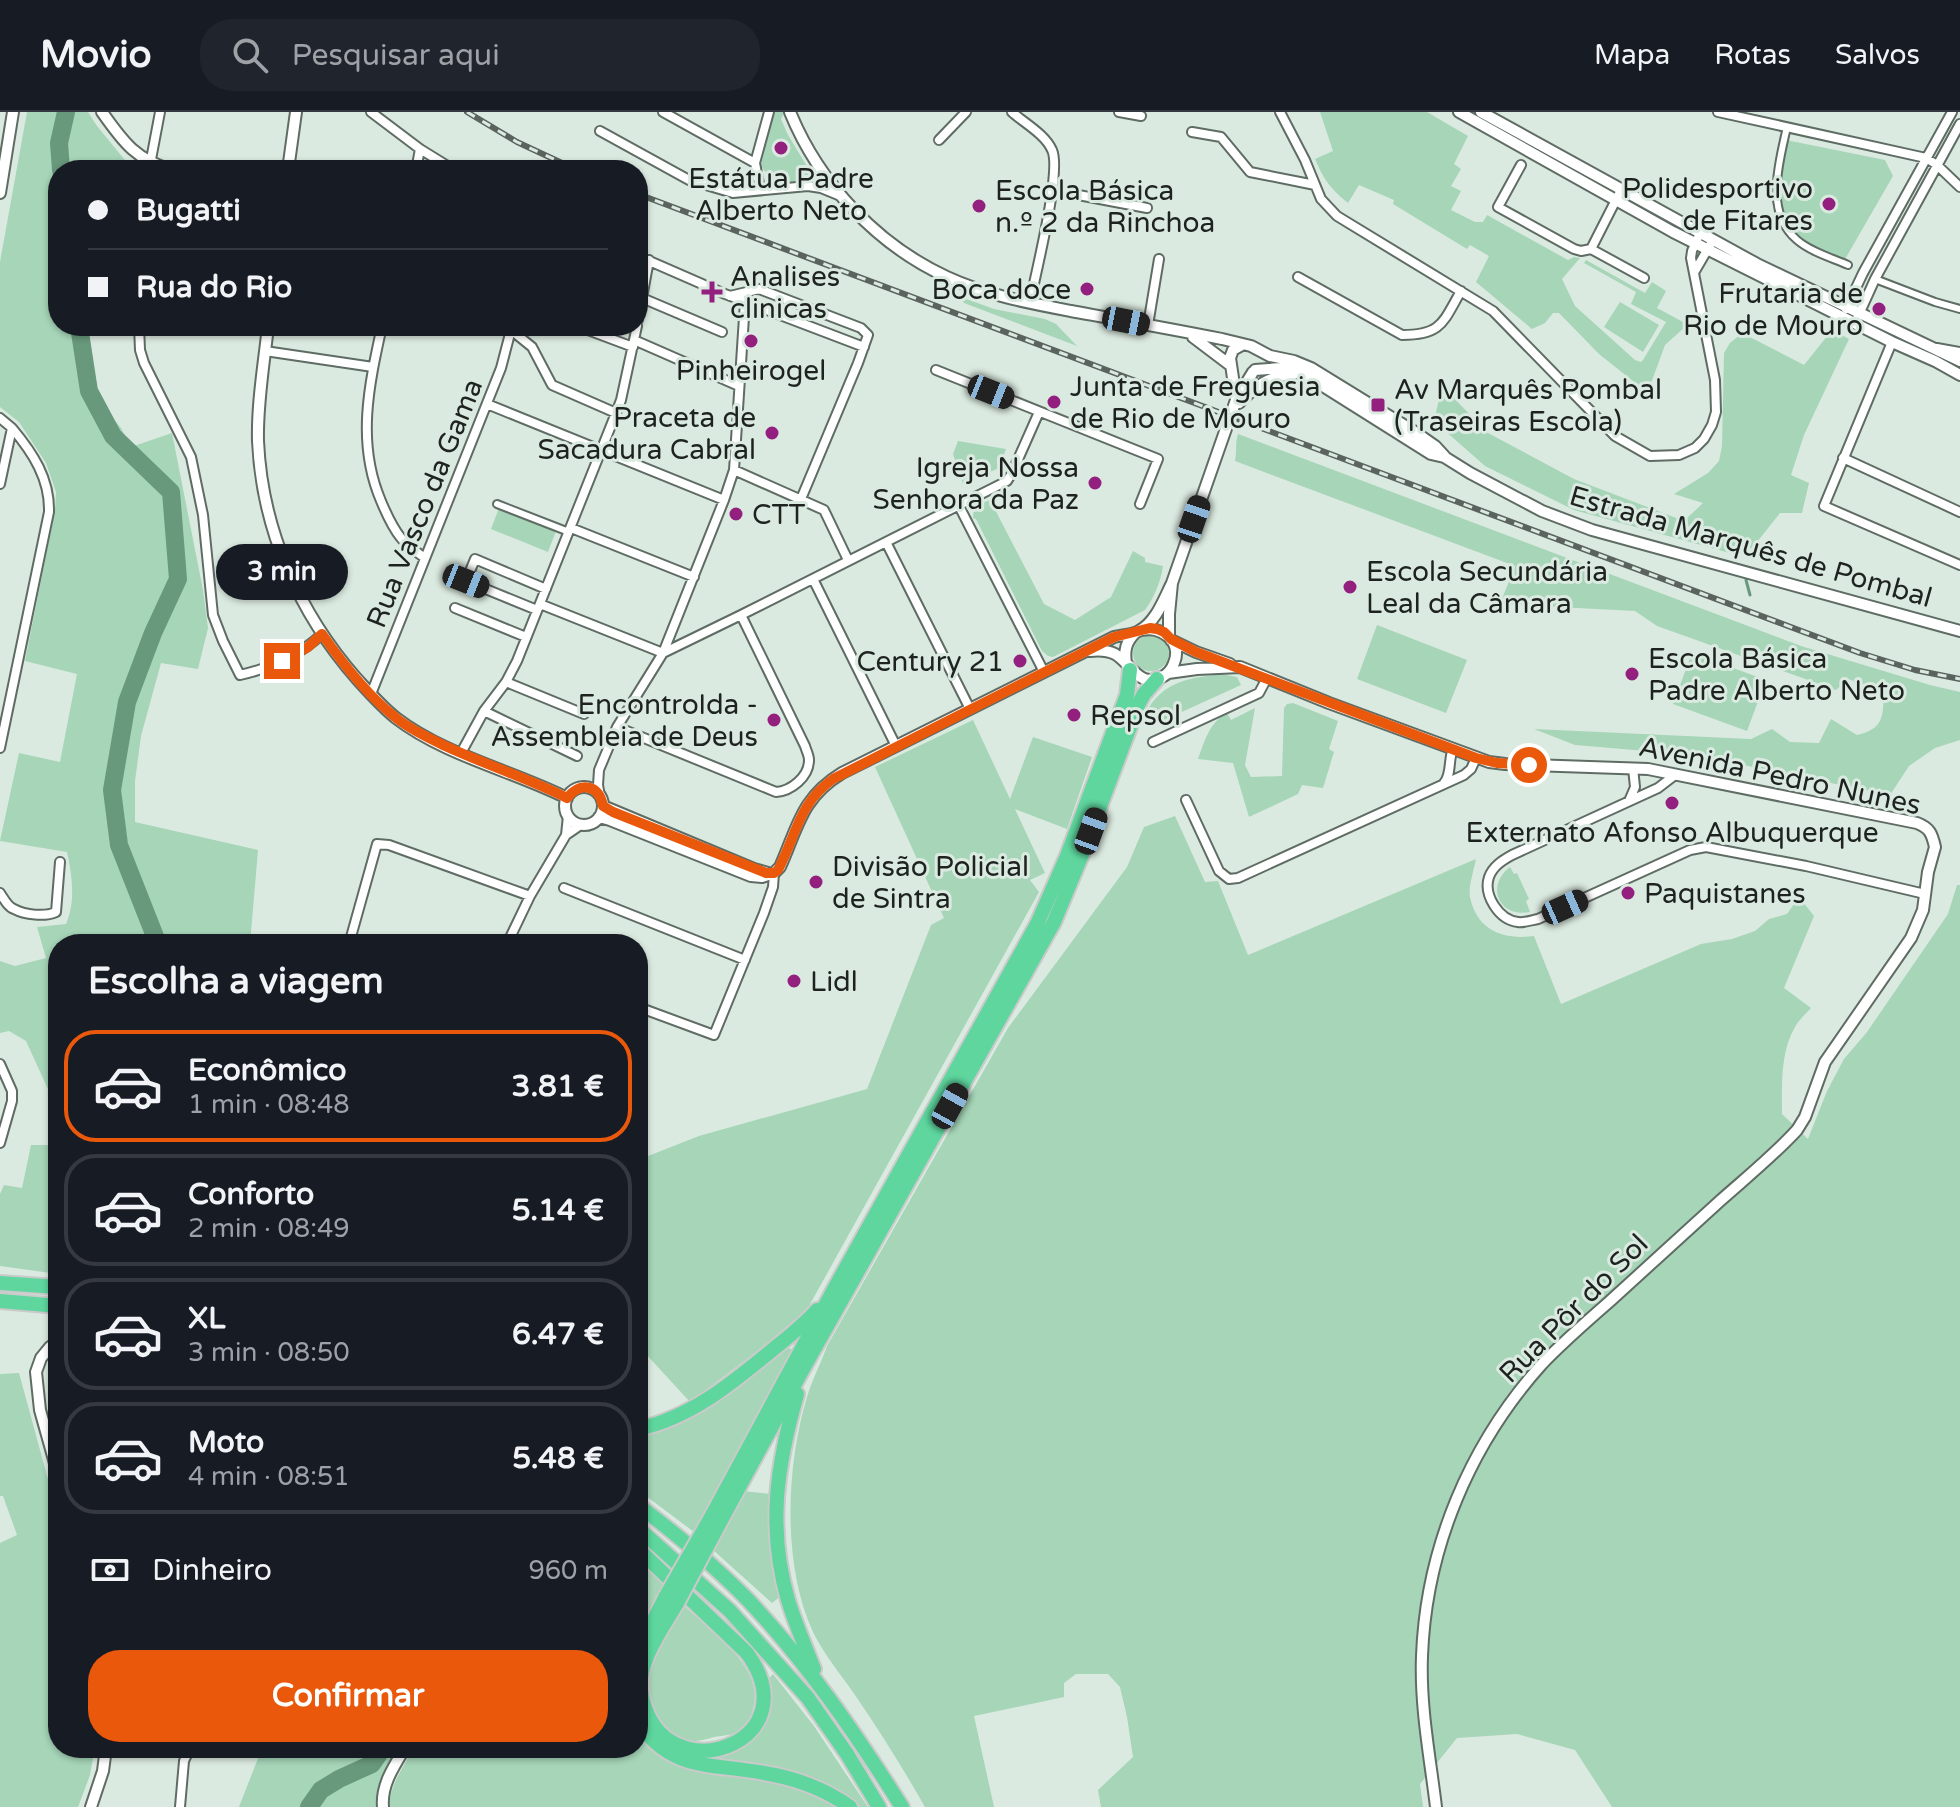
<!DOCTYPE html>
<html lang="pt">
<meta charset="utf-8">
<style>
:root{--surface:#171b24;--page:#20242c;--text:#f1f3f6;--muted:#9ea1a6;--line:#363941;--accent:#ea580c}
body{margin:0;font-family:"Varela Round",sans-serif;background:var(--page);color:var(--text);height:100vh;display:flex;flex-direction:column;font-size:30px;white-space:nowrap}
*{box-sizing:border-box;margin:0}
p{font-size:26px;color:var(--muted)}
.icon{flex:none;width:44px;height:44px;fill:none;stroke:currentColor;stroke-width:2;stroke-linecap:round;stroke-linejoin:round}
.map{position:relative;flex:1;overflow:hidden}
.side{position:absolute;left:48px;top:822px;width:600px;height:824px;display:flex;flex-direction:column;background:var(--surface);border-radius:32px;box-shadow:0 2px 6px #0004}
.side>*{flex:none}
.top-card{position:absolute;left:48px;top:48px;width:600px;height:176px;border-radius:32px;box-shadow:0 2px 6px #0004;display:grid;align-content:center;height:176px;padding:0 40px;background:var(--surface)}
.end{position:absolute;width:36px;height:36px;margin:-18px;border:10px solid #ea580c;background:#fff;box-shadow:0 0 0 4px #fff}
.from{border-radius:50%}
.bubble{position:absolute;height:56px;border-radius:28px;background:var(--surface);box-shadow:0 2px 6px #0004;font-size:26px;font-weight:700;line-height:56px;text-align:center}
.car{position:absolute;width:24px;height:48px;margin:-24px -12px;border-radius:10px;box-shadow:0 0 6px 2px #0007;background:linear-gradient(#222 24%,#8ab4d8 0 40%,#222 0 76%,#8ab4d8 0 86%,#222 0)}
.top-card b{display:flex;align-items:center;gap:28px;height:76px;font-size:30px}
.top-card b+b{border-top:2px solid var(--line)}
.top-card i{width:20px;height:20px;background:var(--text)}
ul{padding:0;list-style:none}
li{display:flex;align-items:center;gap:24px;height:112px;margin:0 16px 12px;padding:0 24px;border:4px solid var(--line);border-radius:32px}
li div{flex:1}
li b{display:block;font-size:30px}
li em{font-style:normal;font-weight:700}
li.current{border-color:var(--accent)}
li>.icon{width:72px;height:72px;stroke-width:1.5}
h2{padding:0 40px;font-size:36px;line-height:96px}
.pay{display:flex;align-items:center;gap:20px;height:88px;padding:0 40px;font-size:30px}
.pay p{margin-inline-start:auto}
.button{display:flex;gap:16px;margin-top:auto;padding:16px 40px}
.button a{flex:1;height:92px;border-radius:32px;background:var(--accent);color:#fff;font-size:32px;font-weight:700;line-height:92px;text-align:center}
header{display:flex;align-items:center;gap:48px;box-sizing:border-box;height:112px;padding:0 40px;background:var(--surface);border-bottom:2px solid var(--line)}
header strong{font-size:38px}
nav{display:flex;gap:44px;margin-inline-start:auto;font-size:28px}
.search{width:560px;height:72px;background:var(--page);display:flex;align-items:center;gap:20px;box-sizing:border-box;padding:0 28px;border-radius:32px;color:var(--muted);font-size:30px}
.map>svg:first-child{display:block}
.green{fill:#a6d5b8}
.lines{fill:none;stroke-linecap:round;stroke-linejoin:round}
.stream{stroke:#68997c;stroke-width:3}
.river{stroke:#68997c;stroke-width:18}
.pedestrian-casing{stroke:#5f6c64;stroke-width:10}
.minor-casing{stroke:#5f6c64;stroke-width:12}
.tertiary-casing{stroke:#5f6c64;stroke-width:14}
.trunk-casing{stroke:#c9cac9;stroke-width:18}
.pedestrian{stroke:#fff;stroke-width:6}
.minor{stroke:#fff;stroke-width:8}
.tertiary{stroke:#fff;stroke-width:10}
.trunk{stroke:#5ed69e;stroke-width:14}
.rail-casing{stroke:#5a635d;stroke-width:6}
.rail{stroke:#dbeae0;stroke-width:3;stroke-dasharray:9;stroke-linecap:butt}
.trunk-bridge-casing{stroke:#c9cac9;stroke-width:18;stroke-linecap:butt}
.trunk-bridge{stroke:#5ed69e;stroke-width:14}
.route{stroke:#ea580c;stroke-width:10}
.poi-dot{fill:#931f7e;stroke:#dbeae0;stroke-width:3}
.labels{text-anchor:middle;stroke-width:6;stroke-linejoin:round;paint-order:stroke}
.poi-label{font-size:28px;fill:#1e2320;stroke:#dbeae0;text-anchor:start}
.street-label{font-size:28px;fill:#1e2320;stroke:#dbeae0}
</style>
<header>
<strong>Movio</strong>
<div class="search"><svg class="icon" aria-label="search" viewBox="0 0 24 24"><circle cx="10" cy="10" r="6"/><path d="M15 15l6 6"/></svg>Pesquisar aqui</div>
<nav><a>Mapa</a><a>Rotas</a><a>Salvos</a></nav>
</header>
<div class="map">
<svg width="1960" height="1695" viewBox="0 0 1960 1695">
<rect width="100%" height="100%" fill="#dbeae0"/>
<!-- green -->
<path class="green" d="M27 0H88L97 14 133 58H58V214H85L84 224 95 284 121 316 131 335 172 321 203 478 208 516 198 557 161 551 141 624 135 669V710L258 738 250 832H58V988L52 986 26 929 9 919 0 921V849L15 854 46 846 37 815 66 812C76 789 72 763 67 740L0 729 19 641 60 650 77 562 25 549 55 398 56 380 46 351 19 310 0 295V150Z
M773 0H783V3L781 7 788 23 808 56H813L823 71 821 73H783C776 65 765 64 761 53L772 9 770 6Z
M1320 0H1427L1468 24 1454 52 1461 57 1451 74 1461 79 1451 98 1475 110H1483L1487 103 1568 148 1574 145 1580 146 1562 167 1575 194 1635 248 1641 250 1643 248 1666 210 1631 192 1636 180 1584 151 1586 148 1645 181 1652 170 1666 179 1657 196 1685 211V215L1665 233 1650 274 1638 273 1599 242 1559 201H1553L1545 211 1532 217 1476 170 1489 144 1470 133 1467 137 1393 92 1394 88 1359 73 1348 91C1330 76 1324 68 1315 47L1333 39Z
M1786 28 1885 48 1893 64 1844 149C1831 143 1816 138 1804 130 1771 106 1779 62 1786 28Z
M958 184 994 197 1045 207 1056 212 1077 234 964 191Z
M1620 190 1659 213 1643 240 1604 215Z
M1832 218 1849 227 1804 323 1791 363 1809 371 1802 401H1780L1753 435 1737 443 1574 398 1485 354 1434 309 1442 274 1488 321 1574 367 1684 409 1703 391 1674 382 1708 361 1719 349 1722 334 1724 241 1730 231 1742 221 1804 253Z
M1238 322 1801 534 1930 573 1960 580V628L1935 636 1909 654 1890 683 1694 643 1575 633 1534 617 1751 627 1772 617 1790 630 1819 631 1831 607 1857 623C1884 617 1883 604 1884 579L1848 567 1836 578 1657 514 1635 499 1500 492 1515 454 1235 349C1237 339 1235 331 1238 322Z
M958 329 1006 337 999 356 963 372 953 342Z
M990 388 1044 492 1075 508 1111 485 1133 439 1145 446V450L1163 454C1161 469 1154 486 1145 498L1053 545 1048 544 1042 539 976 407 973 406 974 394Z
M499 396 556 419 548 440 491 417Z
M1377 513 1467 548 1446 601 1357 567Z
M1133 541a18 18 0 1 1 36 0a18 18 0 1 1-36 0Z
M1692 541 1766 568 1747 619 1673 592Z
M1221 562 1237 565 1241 573 1151 614 1141 609C1160 571 1181 567 1221 562Z
M1293 591 1338 609 1329 637 1334 640 1323 676 1302 673 1298 682 1249 705 1233 651 1198 647C1205 628 1209 611 1227 601L1231 608 1255 596 1245 653 1251 665 1282 664 1284 596 1287 592Z
M973 608 1010 687 1033 625 1092 645 1067 717 1015 697 1045 761 1030 768 1039 780 809 1194 788 1216 690 1290 645 1241 638 1245V1205L645 1204 638 1187V1048L699 1024 867 977 931 813 944 806 875 655Z
M1175 704 1205 770 1218 769 1248 843 1476 747C1474 758 1468 775 1470 785 1477 819 1504 828 1534 824L1561 892 1701 832 1732 827 1755 819 1769 807 1787 802 1799 785 1814 804 1784 876 1811 896C1805 902 1799 908 1795 915 1780 941 1782 973 1782 1002L1808 1027 1827 979 1844 947 1867 920 1948 802 1957 773H1960V1695H1612L1575 1638 1517 1622 1457 1626 1420 1672 1423 1695H1101L1098 1678 1133 1645 1127 1605 1120 1575 1108 1562H1076L1064 1571V1585L974 1604 994 1695H925C904 1658 881 1621 857 1586 843 1565 824 1543 813 1520 782 1453 786 1354 807 1285 812 1268 821 1251 827 1234L1008 916 1127 755 1144 715Z
M1510 755 1514 762 1517 761 1529 787 1526 789 1530 800C1499 806 1485 774 1510 755Z
M58 1006V1162L0 1154V1082L4 1073 22 1076 31 1033H50Z
M783 1235 796 1238 694 1420 638 1378V1322C695 1313 739 1270 783 1235Z
M19 1261 58 1404V1636H95L90 1663 78 1695H0V1431L17 1423 3 1384H0V1262Z
M743 1379 770 1382 771 1439 781 1484 772 1491 713 1438Z
M638 1444 668 1469 638 1523Z
M683 1493C706 1514 748 1544 754 1576 757 1590 751 1612 738 1620 732 1623 721 1624 714 1625 707 1627 697 1630 689 1629 660 1624 644 1588 648 1561 651 1543 668 1517 677 1500Z
M773 1562 814 1614 868 1695H860L831 1675 700 1646V1643C707 1643 713 1643 720 1642 739 1640 761 1622 767 1604 771 1592 769 1578 769 1566Z
M638 1624C670 1667 731 1659 778 1669 800 1675 822 1684 842 1695H389C390 1673 403 1655 414 1636H638Z
M262 1636H400L382 1668 376 1695H239Z"/>
<g class="lines">
<!-- stream -->
<path class="stream" d="M1746 468 1750 483"/>
<!-- river -->
<path class="river" d="M61 58 59 31 66 0
M79 214 89 279 113 324 171 380 178 467 153 521 127 590 112 678 119 733 158 832
M309 1695 321 1678 339 1667 372 1652 383 1636"/>
<defs>
<path id="pedestrian" d="M1787 15C1779 51 1764 100 1797 128 1811 140 1832 146 1848 153
M1875 167 1935 190 1960 197
M497 392 569 420"/>
<path id="minor" d="M371 0 420 37 454 58
M663 0 755 51
M1012 0C1024 11 1045 22 1052 38 1062 59 1035 163 1030 191
M1119 0 1141 4
M1280 0 1305 48 1321 87 1337 104 1493 199 1615 324 1650 344 1679 343 1695 336 1704 327 1712 313 1716 300 1715 268 1691 146 1692 139 1700 121
M1718 0 1926 46 1937 53 1960 75
M600 19 689 68 733 81 808 74 821 76 843 85
M1192 20 1221 25 1250 60 1315 73
M939 28 966 0
M1521 53 1498 95 1574 137 1581 139 1591 137
M149 58 160 0
M416 58 420 37
M760 77 755 51 769 0
M1052 78 1147 96
M1621 78 1591 137 1644 166
M638 144 725 182 864 235
M1695 159 1713 128
M1298 165 1402 223C1442 223 1443 210 1461 179
M730 184 759 177 861 216 868 223 858 251 801 387
M642 186 722 220
M1846 197 1863 161 1952 0
M638 208 649 148
M1855 211 1875 167 1960 12
M1148 213 1159 147
M139 214 140 238 144 251 191 345 203 403 213 503 223 529 240 563C271 556 299 544 322 522
M382 214C369 273 356 331 381 389 386 401 392 415 401 426 407 434 417 440 425 446
M577 214 633 235
M511 218 532 235 552 273 616 301
M634 228 739 274
M1892 230 1824 394 1960 453
M1937 236 1960 240
M265 239 373 255
M936 258 1158 347 1140 392
M487 292 724 388
M0 306 12 316 0 372
M1843 346 1960 400
M734 358 824 398 848 448
M959 394 1044 560
M571 416 694 465
M886 430 970 597
M813 467 896 634
M540 492 663 541
M455 496 526 525
M537 498 466 469 475 447 546 477
M663 541 741 503 1007 369 1012 361 1039 300
M506 570 584 602
M371 582 501 256 512 214
M484 599 577 644
M617 615 776 680C791 679 809 665 809 648 809 643 806 638 805 634L741 503
M1153 630 1259 581 1267 566
M0 636 49 400C50 367 33 341 12 316
M461 641 484 599 506 570 517 549 616 301 621 288 637 214
M1675 663 1658 676 1512 743C1503 748 1493 754 1489 765 1483 783 1499 808 1518 810 1524 811 1532 808 1538 807L1690 738 1706 735 1806 754 1925 782
M1444 671C1452 662 1448 648 1453 637
M600 684 598 673 599 658 617 615 663 541 724 388 734 358 745 190
M1186 688 1219 759 1229 767 1238 766 1464 663 1471 657 1476 646
M1629 689 1635 675 1633 656
M566 723 582 712
M564 776 745 848
M0 781C4 787 8 795 14 797 25 803 45 805 56 800L60 750
M349 832 377 732 389 733 530 784
M507 832 530 784 566 723 568 704
M638 895 714 923 764 801 773 775 774 761
M0 952 12 979V989L0 1031
M180 1695 184 1649 190 1636"/>
<path id="tertiary" d="M102 0C123 30 137 49 173 58
M790 0C819 71 877 133 947 165 986 183 1029 191 1071 199 1121 208 1172 217 1222 227L1251 234 1270 244 1294 249 1311 256 1415 320 1435 334 1446 346 1470 361 1542 399 1592 418 1960 519
M1459 0 1673 120 1892 230 1935 249 1960 263
M1481 0 1757 152 1960 249
M288 58 296 0
M0 81 13 0
M268 214C264 252 257 291 258 329 262 418 299 501 357 567 369 580 382 595 396 606 444 643 513 659 567 686
M1193 225 1230 253
M1255 258 1281 256 1304 262 1431 342 1444 345
M1236 286 1230 246 1233 238 1242 233
M1239 291C1255 274 1270 264 1294 262
M1169 525V502L1172 471 1236 288 1253 260
M1171 528 1196 540 1230 552
M1090 539C1099 538 1107 538 1115 542 1131 551 1139 577 1162 565 1168 562 1172 557 1174 551 1183 529 1161 514 1142 518
M1126 551C1124 538 1126 530 1135 521
M1168 561 1197 557 1240 555 1329 591 1489 650 1505 652 1648 657 1917 711C1930 716 1932 722 1935 735L1928 760 1923 798 1911 826 1825 950 1805 1005 1797 1018C1774 1043 1747 1065 1721 1088 1684 1122 1646 1156 1609 1190 1586 1210 1563 1230 1542 1252 1470 1332 1426 1436 1422 1544 1420 1595 1430 1645 1436 1695
M565 694a19 19 0 1 1 38 0a19 19 0 1 1-38 0Z
M603 694 754 757 768 761
M599 705 610 708 751 764 762 765 774 761
M774 761 780 755C798 715 801 686 842 661L1114 525C1122 523 1132 523 1139 519 1156 510 1164 487 1172 471
M58 1229 50 1235 41 1246 36 1260 40 1298 58 1362
M91 1695 103 1659 106 1636
M383 1695C381 1673 394 1654 405 1636"/>
<path id="trunk" d="M0 1171 58 1175
M0 1189 58 1194
M797 1282C777 1353 767 1415 788 1488 795 1511 805 1534 814 1557
M638 1317C690 1306 731 1272 771 1239 787 1226 804 1213 817 1198
M638 1393C676 1422 716 1455 749 1489 808 1552 856 1622 902 1695
M710 1407 833 1179 1037 812 1067 744 1127 583 1130 558
M718 1414 803 1257 1054 810 1081 745 1139 591 1144 582 1157 567
M638 1416 730 1499 808 1586 847 1642 879 1695
M638 1437 747 1541C809 1627 681 1676 648 1603 640 1586 638 1568 645 1550 652 1529 666 1510 677 1491
M638 1538 666 1484
M638 1610C671 1660 713 1651 764 1661 795 1666 825 1677 850 1695"/>
</defs>
<!-- pedestrian casing -->
<use href="#pedestrian" class="pedestrian-casing"/>
<!-- minor casing -->
<use href="#minor" class="minor-casing"/>
<!-- tertiary casing -->
<use href="#tertiary" class="tertiary-casing"/>
<!-- trunk casing -->
<use href="#trunk" class="trunk-casing"/>
<!-- pedestrian -->
<use href="#pedestrian" class="pedestrian"/>
<!-- minor -->
<use href="#minor" class="minor"/>
<!-- tertiary -->
<use href="#tertiary" class="tertiary"/>
<!-- trunk -->
<use href="#trunk" class="trunk"/>
<defs>
<path id="rail" d="M467 0 517 30 577 58
M638 82 1860 541 1915 558 1960 567"/>
</defs>
<!-- rail casing -->
<use href="#rail" class="rail-casing"/>
<!-- rail -->
<use href="#rail" class="rail"/>
<defs>
<path id="trunk-bridge" d="M666 1484 710 1407
M677 1491 718 1414"/>
</defs>
<!-- trunk-bridge casing -->
<use href="#trunk-bridge" class="trunk-bridge-casing"/>
<!-- trunk-bridge -->
<use href="#trunk-bridge" class="trunk-bridge"/>
</g>
<g class="lines">
<!-- route -->
<path class="route" d="M282 549 308 535 322 522C343 552 367 583 395 605 409 617 427 625 443 633 484 652 527 666 567 686 581 669 599 673 603 694L613 700 766 761H774L778 758C797 722 798 692 833 667L1114 525 1150 516 1157 517 1164 520 1171 527 1196 540 1476 646 1497 651 1529 653"/>
</g>
<!-- markers -->
<g class="poi-dot">
<circle cx="781" cy="36" r="8"/>
<circle cx="1829" cy="92" r="8"/>
<circle cx="979" cy="94" r="8"/>
<circle cx="1087" cy="177" r="8"/>
<path d="M708 168h8v8h8v8h-8v8h-8v-8h-8v-8h8z"/>
<circle cx="1879" cy="197" r="8"/>
<circle cx="751" cy="229" r="8"/>
<circle cx="1054" cy="290" r="8"/>
<rect x="1370" y="285" width="16" height="16" rx="4"/>
<circle cx="772" cy="321" r="8"/>
<circle cx="1095" cy="371" r="8"/>
<circle cx="736" cy="402" r="8"/>
<circle cx="1350" cy="475" r="8"/>
<circle cx="1020" cy="549" r="8"/>
<circle cx="1632" cy="562" r="8"/>
<circle cx="1074" cy="603" r="8"/>
<circle cx="774" cy="608" r="8"/>
<circle cx="1672" cy="691" r="8"/>
<circle cx="816" cy="770" r="8"/>
<circle cx="1628" cy="781" r="8"/>
<circle cx="794" cy="869" r="8"/>
</g>
<g class="labels">
<!-- poi labels -->
<g class="poi-label">
<text x="781" y="76" text-anchor="middle">Estátua Padre<tspan x="781" dy="32">Alberto Neto</tspan></text>
<text x="1813" y="86" text-anchor="end">Polidesportivo<tspan x="1813" dy="32">de Fitares</tspan></text>
<text x="995" y="88">Escola Básica<tspan x="995" dy="32">n.º 2 da Rinchoa</tspan></text>
<text x="730" y="174">Analises<tspan x="730" dy="32">clinicas</tspan></text>
<text x="1071" y="187" text-anchor="end">Boca doce</text>
<text x="1863" y="191" text-anchor="end">Frutaria de<tspan x="1863" dy="32">Rio de Mouro</tspan></text>
<text x="751" y="268" text-anchor="middle">Pinheirogel</text>
<text x="1070" y="284">Junta de Freguesia<tspan x="1070" dy="32">de Rio de Mouro</tspan></text>
<text x="1394" y="287">Av Marquês Pombal<tspan x="1394" dy="32">(Traseiras Escola)</tspan></text>
<text x="756" y="315" text-anchor="end">Praceta de<tspan x="756" dy="32">Sacadura Cabral</tspan></text>
<text x="1079" y="365" text-anchor="end">Igreja Nossa<tspan x="1079" dy="32">Senhora da Paz</tspan></text>
<text x="752" y="412">CTT</text>
<text x="1366" y="469">Escola Secundária<tspan x="1366" dy="32">Leal da Câmara</tspan></text>
<text x="1648" y="556">Escola Básica<tspan x="1648" dy="32">Padre Alberto Neto</tspan></text>
<text x="1004" y="559" text-anchor="end">Century 21</text>
<text x="758" y="602" text-anchor="end">EncontroIda -<tspan x="758" dy="32">Assembleia de Deus</tspan></text>
<text x="1090" y="613">Repsol</text>
<text x="1672" y="730" text-anchor="middle">Externato Afonso Albuquerque</text>
<text x="832" y="764">Divisão Policial<tspan x="832" dy="32">de Sintra</tspan></text>
<text x="1644" y="791">Paquistanes</text>
<text x="810" y="879">Lidl</text>
</g>
<!-- street labels -->
<g class="street-label">
<text transform="translate(424 391) rotate(-68)" y="10">Rua Vasco da Gama</text>
<text transform="translate(1751 434) rotate(16)" y="10">Estrada Marquês de Pombal</text>
<text transform="translate(1780 663) rotate(12)" y="10">Avenida Pedro Nunes</text>
<text transform="translate(1573 1196) rotate(-45)" y="10">Rua Pôr do Sol</text>
</g>
</g>
</svg>
<i class="end from" style="left:1529px;top:653px"></i>
<i class="end" style="left:282px;top:549px"></i>
<div class="bubble" style="left:216px;top:432px;width:132px">3 min</div>
<i class="car" style="left:1126px;top:209px;rotate:101deg"></i>
<i class="car" style="left:991px;top:280px;rotate:112deg"></i>
<i class="car" style="left:1194px;top:407px;rotate:19deg"></i>
<i class="car" style="left:466px;top:469px;rotate:112deg"></i>
<i class="car" style="left:1091px;top:719px;rotate:20deg"></i>
<i class="car" style="left:1565px;top:795px;rotate:66deg"></i>
<i class="car" style="left:950px;top:994px;rotate:29deg"></i>
<div class="top-card">
<b><i class="from"></i>Bugatti</b>
<b><i></i>Rua do Rio</b>
</div>
<section class="side">
<h2>Escolha a viagem</h2>
<ul>
<li class="current"><svg class="icon" aria-label="car" viewBox="0 0 24 24"><path d="M5 17H2v-5l4-1 3-4h7l3 4 3 1v5h-3M9 17h6M6 11h13"/><circle cx="7" cy="17" r="2"/><circle cx="17" cy="17" r="2"/></svg><div><b>Econômico</b><p>1 min · 08:48</p></div><em>3.81 €</em></li>
<li><svg class="icon" aria-label="car" viewBox="0 0 24 24"><path d="M5 17H2v-5l4-1 3-4h7l3 4 3 1v5h-3M9 17h6M6 11h13"/><circle cx="7" cy="17" r="2"/><circle cx="17" cy="17" r="2"/></svg><div><b>Conforto</b><p>2 min · 08:49</p></div><em>5.14 €</em></li>
<li><svg class="icon" aria-label="car" viewBox="0 0 24 24"><path d="M5 17H2v-5l4-1 3-4h7l3 4 3 1v5h-3M9 17h6M6 11h13"/><circle cx="7" cy="17" r="2"/><circle cx="17" cy="17" r="2"/></svg><div><b>XL</b><p>3 min · 08:50</p></div><em>6.47 €</em></li>
<li><svg class="icon" aria-label="car" viewBox="0 0 24 24"><path d="M5 17H2v-5l4-1 3-4h7l3 4 3 1v5h-3M9 17h6M6 11h13"/><circle cx="7" cy="17" r="2"/><circle cx="17" cy="17" r="2"/></svg><div><b>Moto</b><p>4 min · 08:51</p></div><em>5.48 €</em></li>
</ul>
<div class="pay"><svg class="icon" aria-label="cash" viewBox="0 0 24 24"><path d="M3 7h18v10H3z"/><circle cx="12" cy="12" r="2"/></svg>Dinheiro<p>960 m</p></div>
<div class="button"><a>Confirmar</a></div>
</section>
</div>
